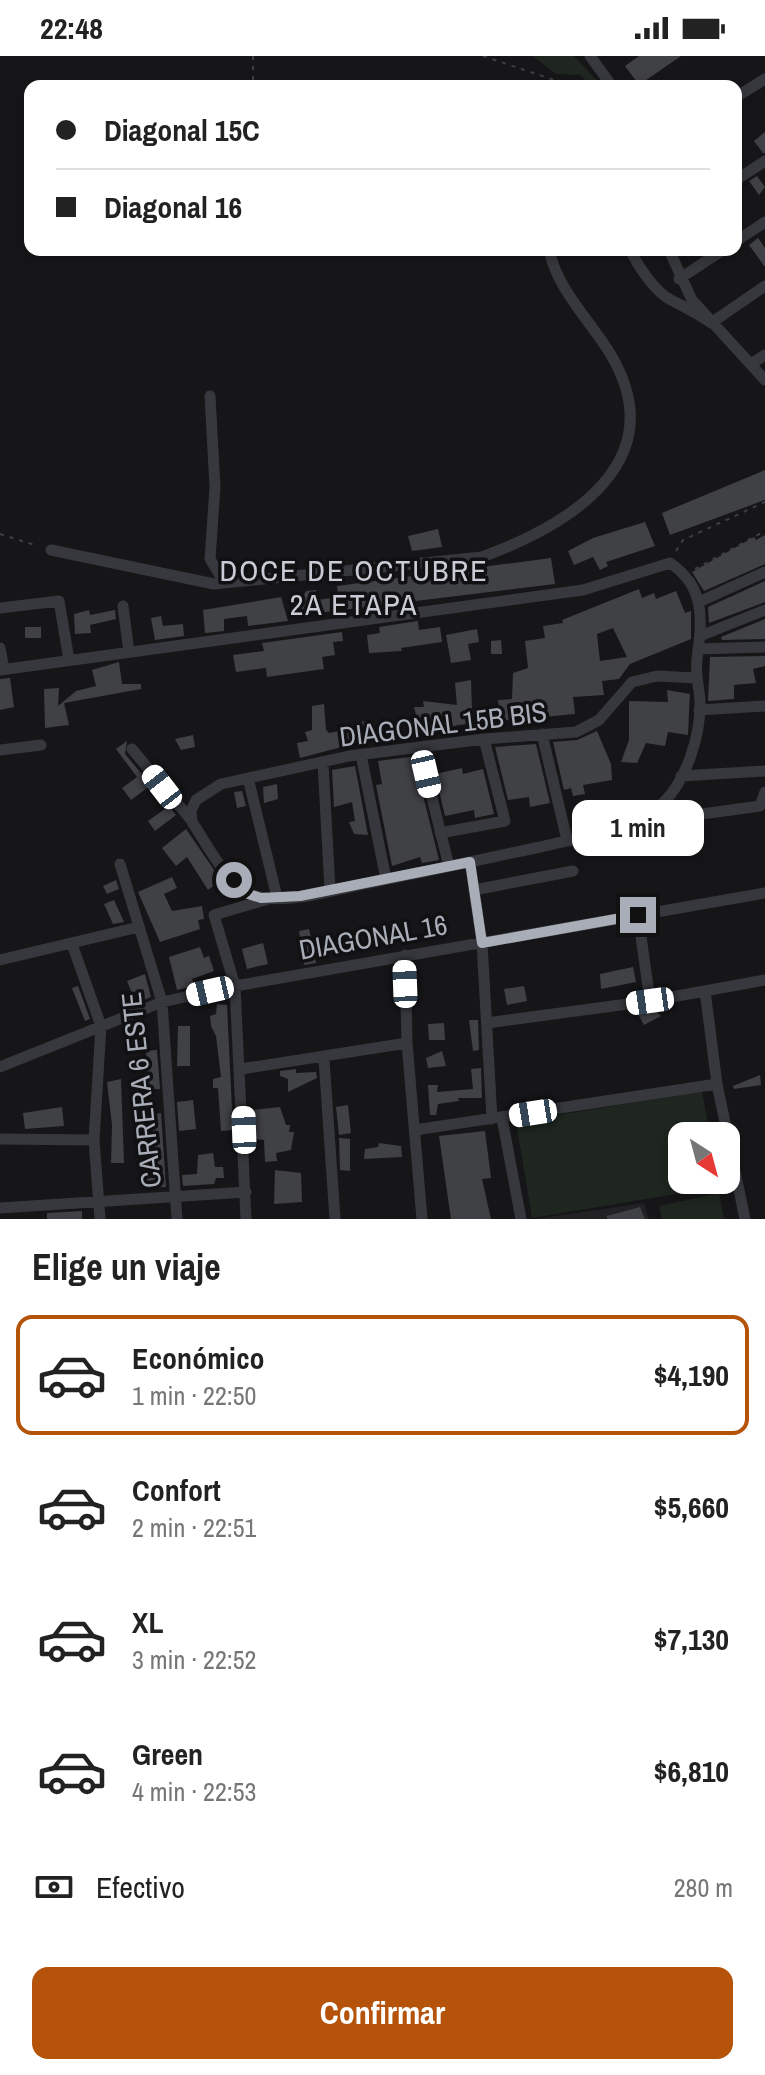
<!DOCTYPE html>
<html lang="es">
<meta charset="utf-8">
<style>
:root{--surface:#fff;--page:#f6f6f6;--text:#222;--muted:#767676;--line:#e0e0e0;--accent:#b45309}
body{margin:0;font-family:"Archivo Narrow",sans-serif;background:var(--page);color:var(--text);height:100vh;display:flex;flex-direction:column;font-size:30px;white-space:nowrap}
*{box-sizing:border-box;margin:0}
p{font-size:26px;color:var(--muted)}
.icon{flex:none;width:44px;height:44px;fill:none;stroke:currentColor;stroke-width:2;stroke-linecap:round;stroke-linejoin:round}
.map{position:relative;height:1163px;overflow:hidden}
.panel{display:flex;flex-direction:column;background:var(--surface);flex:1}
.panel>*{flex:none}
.guide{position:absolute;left:24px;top:24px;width:718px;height:176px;border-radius:16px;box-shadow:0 4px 12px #0003;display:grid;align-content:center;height:176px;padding:0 32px;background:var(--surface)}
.needle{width:52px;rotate:144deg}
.controls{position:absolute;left:668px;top:1066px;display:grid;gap:16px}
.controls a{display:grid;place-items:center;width:72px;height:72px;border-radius:16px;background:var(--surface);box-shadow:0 4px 12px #0003;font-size:40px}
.end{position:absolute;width:36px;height:36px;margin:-18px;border:10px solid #a8adb8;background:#111;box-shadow:0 0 0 4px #111}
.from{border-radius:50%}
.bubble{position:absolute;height:56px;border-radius:16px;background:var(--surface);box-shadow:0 4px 12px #0003;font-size:26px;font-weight:800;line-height:56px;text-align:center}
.car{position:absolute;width:24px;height:48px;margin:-24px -12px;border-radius:10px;box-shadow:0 0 6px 2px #0007;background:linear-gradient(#fff 24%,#345 0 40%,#fff 0 76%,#345 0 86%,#fff 0)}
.guide b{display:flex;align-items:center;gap:28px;height:76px;font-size:30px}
.guide b+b{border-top:2px solid var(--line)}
.guide i{width:20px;height:20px;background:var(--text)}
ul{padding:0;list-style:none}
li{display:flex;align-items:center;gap:24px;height:120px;margin:0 16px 12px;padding:0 16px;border:4px solid transparent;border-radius:16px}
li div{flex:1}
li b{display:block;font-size:30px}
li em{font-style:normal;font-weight:800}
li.current{border-color:var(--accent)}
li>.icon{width:72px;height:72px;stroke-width:1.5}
h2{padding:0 32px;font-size:36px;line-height:96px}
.pay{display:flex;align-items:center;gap:20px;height:88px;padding:0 32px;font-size:30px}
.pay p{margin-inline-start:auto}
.action{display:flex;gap:16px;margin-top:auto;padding:16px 32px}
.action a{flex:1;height:92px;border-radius:16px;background:var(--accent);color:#fff;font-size:32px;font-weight:800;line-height:92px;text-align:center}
.status{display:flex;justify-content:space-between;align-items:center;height:56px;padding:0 40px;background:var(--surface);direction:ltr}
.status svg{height:22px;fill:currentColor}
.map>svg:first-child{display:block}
.built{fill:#222225}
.green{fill:#1e261f}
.building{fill:#404145;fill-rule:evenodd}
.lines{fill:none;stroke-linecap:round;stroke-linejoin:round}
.path{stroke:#3d3f44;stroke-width:2;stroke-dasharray:4 6;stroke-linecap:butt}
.minor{stroke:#37383d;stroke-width:11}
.route{stroke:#a8adb8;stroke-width:10}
.labels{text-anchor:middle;stroke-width:7;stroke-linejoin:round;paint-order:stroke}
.street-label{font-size:28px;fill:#a8adb8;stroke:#111113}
.neighbourhood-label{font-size:30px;letter-spacing:2px;fill:#c9ccd4;stroke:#111113}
</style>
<div class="status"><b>22:48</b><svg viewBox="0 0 49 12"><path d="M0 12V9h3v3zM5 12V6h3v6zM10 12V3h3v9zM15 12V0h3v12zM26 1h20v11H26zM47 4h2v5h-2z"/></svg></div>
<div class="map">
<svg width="765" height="1163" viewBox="0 0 765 1163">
<rect width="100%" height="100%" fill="#161618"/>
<!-- built -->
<path class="built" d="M644 1147 649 1163H535Z"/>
<!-- green -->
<path class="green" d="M533 0H574L602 30H590L580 19 556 18Z
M702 1035 710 1080H682V1124H717L718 1131 532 1162 516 1066Z
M719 1137 724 1163H662L659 1150Z"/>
<!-- building -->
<path class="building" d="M639 0H681L639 29 625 10Z
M765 76V97H763L754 85Z
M757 120 765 131 759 139 749 125Z
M758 182 765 192V211L749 189Z
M765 414V444L670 479 662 457Z
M645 466 655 490 606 506 608 510 600 514 593 501 574 509 568 495 593 482Z
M438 473 442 491 412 495 408 480Z
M765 479V508L704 535 692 516 754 481 756 484Z
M551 502 555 528 293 560 306 535 316 534 317 544 338 541 337 530Z
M765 525V546L709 567 708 551Z
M639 533 642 542 654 537 656 543 676 535 685 557 691 555V583L630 608 619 623 602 625 604 639 573 641 575 658 458 669 421 679 414 651H424L423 645 457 649 455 627 471 624 472 654 499 652 498 644 512 643 513 617 528 612 525 585 545 582 543 570 563 567 562 564ZM613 572 627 601 600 605 597 578Z
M281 541 288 565 248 570 247 560 224 563V575L205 577 203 554Z
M89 554 90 559 115 554 116 563 90 569 91 577 75 578 74 558Z
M161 560 163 570 183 568 184 580 155 584 151 562Z
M765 563V583L722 584 721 581Z
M418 565 419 574 440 571 442 586 401 592 402 595 369 597 367 579 380 577 379 571Z
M25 571H41V582H25Z
M477 573 479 586 468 588 471 604 451 607 446 579Z
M342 576 343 585 333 586 335 599 322 601 324 613 267 621 266 612 236 616 233 599 264 595 262 587Z
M501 584 502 598H491V585Z
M765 600V610L753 613 756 627 734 629V643L708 645 710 601Z
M119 606 122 628H141V633L64 647 69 669 45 672 44 633 59 632 58 650 76 635 96 630 92 614Z
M10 622 14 651 0 654V623Z
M667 634 690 638V635L688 679 668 676 665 690 646 687 637 707 621 706 629 684V645L668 646Z
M324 648 326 674 329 677 354 672V667L366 665 367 672 397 670 398 676 300 702 297 687 308 685 305 676 312 674V650Z
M597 675 611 708 612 724 583 729 585 738 573 740 571 732 564 734 553 686 577 684Z
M193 679 195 691 181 694 175 683Z
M127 685 125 698 151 729 131 744 122 732 137 721 116 693Z
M536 688 550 747 530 751 529 741 508 744 495 691Z
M426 699 428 710 421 711 418 719 439 804 422 807 420 801 392 810 376 729 382 728 378 705Z
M355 710 368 779 354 778 349 766 355 765 352 746 334 751 332 714Z
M462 712 463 718 483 713 494 758 475 762 474 754 445 760 435 718Z
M277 728 278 743 264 747 263 731Z
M242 735 246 750 237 752 234 736Z
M169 750 176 759 155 775 148 765Z
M186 773 221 824 208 834 187 801 176 810 162 792Z
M172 821 177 832 164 838 172 855 202 850 204 863 198 864 200 873 160 886 138 836Z
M116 824 119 833 107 838 103 830Z
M114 844 124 866 113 868 104 848Z
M309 873 316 907 304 909 299 875Z
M263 887 268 908 247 913 242 893Z
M200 891 204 902 209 900 214 915 192 923 194 930 177 934 169 901Z
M633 911 636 926 601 933 600 918Z
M145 918 151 941 136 947 127 925Z
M78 930 90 963 85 965 72 932Z
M524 930 527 945 507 949 504 933Z
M217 948 227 949 233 1074 221 1075 218 1032H213V1023L221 1021 216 980 211 970 210 960 216 958Z
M654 953 661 960 644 969 638 958Z
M469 964H478L479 994 473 995Z
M444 967 445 984H429L428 968Z
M178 970H190V1010H177Z
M157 994 160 1033H149L146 995Z
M442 995 446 1010 428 1012 426 1002Z
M481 1012 482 1042H458L459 1045 438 1048 436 1059H430L428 1029H438L437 1036 473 1033 471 1013Z
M296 1013V1017L316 1016 317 1022 288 1036V1023L280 1020V1015Z
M760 1019 761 1029 734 1033 733 1030Z
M121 1023 124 1107H111L112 1069 107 1026Z
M193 1044 196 1073 179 1075 177 1046Z
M348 1049 351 1077 339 1079 336 1051Z
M62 1051 64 1070 25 1073 23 1057Z
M280 1051 286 1069H290L289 1076H294L291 1094 276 1097 277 1105 265 1106 264 1084 253 1083 252 1054Z
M161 1057 166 1131 143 1132 142 1121H154L151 1059Z
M485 1075 491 1122 482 1123 491 1163H451L439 1080Z
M339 1082 350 1083V1115L340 1114Z
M379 1087 401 1090 402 1101 364 1103 365 1093 378 1091Z
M213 1097 215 1111H223L224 1122H216L214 1128 183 1130 182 1119 197 1118 198 1099Z
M275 1114 301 1117 302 1146 274 1148Z
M640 1151 645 1163H607V1160Z
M82 1155V1163H47V1157Z"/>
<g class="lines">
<!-- path -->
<path class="path" d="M253 0V30
M483 0 572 30
M0 478 38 490
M676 495 683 484 765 446
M695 513 765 475"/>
<!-- minor -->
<path class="minor" d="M590 0 612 30
M736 41 765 23
M736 124 765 105
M736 185 765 166
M630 194C638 210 655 236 671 244 686 252 698 257 711 267L765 230
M669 194 692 244 765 324
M679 223 723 194
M751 308 765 299
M210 340 215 431 210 503 224 526
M51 494 214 528 482 501C569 469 674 406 611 299 590 264 558 235 549 194
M701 545 765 516
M123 550 129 596
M0 552 59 545 69 604
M700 580 765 554
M0 592 4 613
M698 593 765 591
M0 614 583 534 670 507C706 531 702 564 697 603 695 619 699 630 700 645 701 678 687 723 664 746 654 756 641 764 628 769 600 779 569 784 540 791 484 803 429 815 373 826 338 832 295 848 259 841 230 836 208 789 192 766L191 755 196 744 221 728 349 700 484 683 576 676 599 664 632 626 657 620 695 622
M699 654 765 650
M542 678 567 784
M132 693 192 765
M0 694 41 689
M361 699 386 823
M323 707 330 834
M426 718 449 810
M681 720 765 715
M248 722 277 841
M637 767 760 750 765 736
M440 777 505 765 484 683
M470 806 482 887 492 1063
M120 808 162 946 177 1163
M474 834 573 815
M638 859 650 945
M72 888 101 970 94 1084 100 1163
M405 899 407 987 422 1163
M0 904 139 871
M705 935 717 1028 745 1163
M487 967 650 945 765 924
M324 1003 335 1163
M0 1011 162 946 235 930 765 837
M241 1013 407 987
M502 1062 521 1163
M415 1074 717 1028
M0 1083 94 1084
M0 1152 246 1136
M246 1163 235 930 214 859 268 843"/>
</g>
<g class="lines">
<!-- route -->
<path class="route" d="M234 824 248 838 261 842 300 840 470 806 482 887 638 859"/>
</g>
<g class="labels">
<!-- street labels -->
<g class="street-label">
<text transform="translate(443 668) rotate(-7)" y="10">DIAGONAL 15B BIS</text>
<text transform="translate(373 881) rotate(-10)" y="10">DIAGONAL 16</text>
<text transform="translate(141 1034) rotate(-96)" y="10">CARRERA 6 ESTE</text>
</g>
<!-- neighbourhood labels -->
<g class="neighbourhood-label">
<text x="354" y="525">DOCE DE OCTUBRE<tspan x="354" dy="34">2A ETAPA</tspan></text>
</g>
</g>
</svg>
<div class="controls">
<a><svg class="needle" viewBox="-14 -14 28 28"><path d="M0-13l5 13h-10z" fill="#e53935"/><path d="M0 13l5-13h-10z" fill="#767676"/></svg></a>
</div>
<i class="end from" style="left:234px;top:824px"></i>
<i class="end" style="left:638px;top:859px"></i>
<div class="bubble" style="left:572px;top:744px;width:132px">1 min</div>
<i class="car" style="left:426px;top:718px;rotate:167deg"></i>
<i class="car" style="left:162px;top:731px;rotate:322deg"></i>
<i class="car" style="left:405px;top:928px;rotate:358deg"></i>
<i class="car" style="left:210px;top:935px;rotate:257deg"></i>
<i class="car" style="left:650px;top:945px;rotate:262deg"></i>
<i class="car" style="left:533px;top:1057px;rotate:261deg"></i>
<i class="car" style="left:244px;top:1074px;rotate:358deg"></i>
<div class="guide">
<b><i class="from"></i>Diagonal 15C</b>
<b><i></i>Diagonal 16</b>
</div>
</div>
<section class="panel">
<h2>Elige un viaje</h2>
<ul>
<li class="current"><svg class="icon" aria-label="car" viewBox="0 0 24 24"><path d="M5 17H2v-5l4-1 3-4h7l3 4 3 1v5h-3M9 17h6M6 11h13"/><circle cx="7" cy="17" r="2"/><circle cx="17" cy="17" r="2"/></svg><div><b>Económico</b><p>1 min · 22:50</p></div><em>$4,190</em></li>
<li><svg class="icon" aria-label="car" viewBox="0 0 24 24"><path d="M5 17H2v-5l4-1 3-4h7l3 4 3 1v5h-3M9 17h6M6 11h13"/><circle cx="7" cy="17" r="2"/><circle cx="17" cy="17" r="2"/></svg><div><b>Confort</b><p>2 min · 22:51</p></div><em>$5,660</em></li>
<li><svg class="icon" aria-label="car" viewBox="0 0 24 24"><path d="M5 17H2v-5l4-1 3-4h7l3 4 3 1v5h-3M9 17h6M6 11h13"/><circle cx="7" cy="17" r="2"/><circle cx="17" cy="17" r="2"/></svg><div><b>XL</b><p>3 min · 22:52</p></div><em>$7,130</em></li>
<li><svg class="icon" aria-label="car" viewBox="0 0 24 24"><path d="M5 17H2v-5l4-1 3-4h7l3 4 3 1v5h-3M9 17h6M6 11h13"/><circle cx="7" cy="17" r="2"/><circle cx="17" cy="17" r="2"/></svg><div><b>Green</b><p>4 min · 22:53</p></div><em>$6,810</em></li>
</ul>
<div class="pay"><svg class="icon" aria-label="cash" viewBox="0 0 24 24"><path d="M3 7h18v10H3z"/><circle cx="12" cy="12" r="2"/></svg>Efectivo<p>280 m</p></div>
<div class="action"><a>Confirmar</a></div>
</section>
